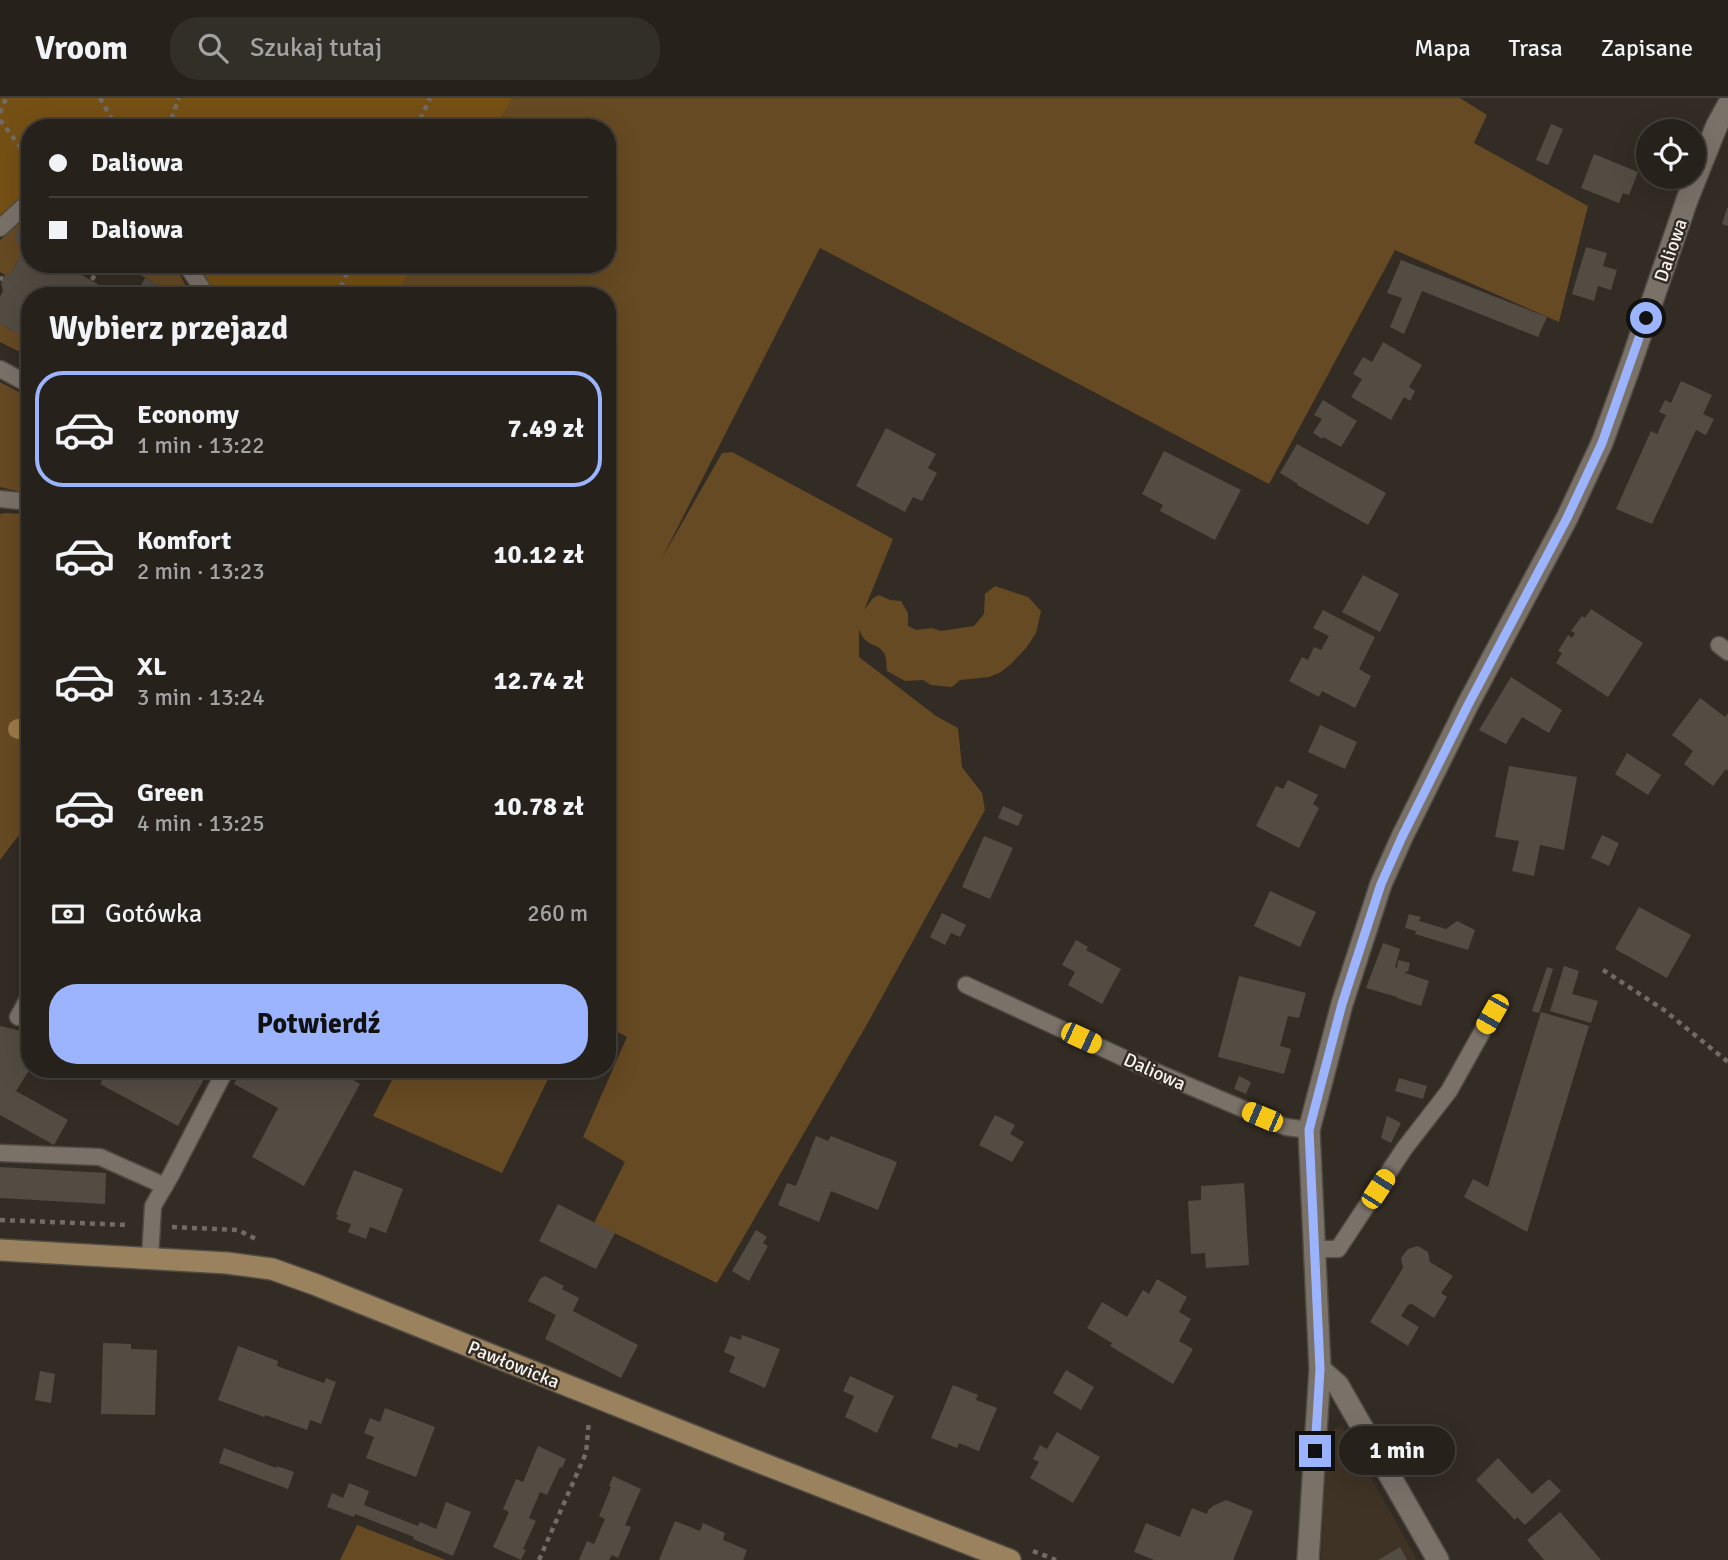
<!DOCTYPE html>
<html lang="pl">
<meta charset="utf-8">
<style>
:root{--surface:#26211b;--page:#322e28;--text:#f1f3f6;--muted:#a4a3a3;--line:#423e3a;--accent:#9bb4fd}
body{margin:0;font-family:Signika,sans-serif;background:var(--page);color:var(--text);height:100vh;display:flex;flex-direction:column;font-size:26px;white-space:nowrap}
*{box-sizing:border-box;margin:0}
p{font-size:23px;color:var(--muted)}
.icon{flex:none;width:38px;height:38px;fill:none;stroke:currentColor;stroke-width:2;stroke-linecap:round;stroke-linejoin:round}
.map{position:relative;flex:1;overflow:hidden}
.drawer{position:absolute;left:21px;top:189px;width:595px;height:791px;display:flex;flex-direction:column;background:var(--surface);border-radius:28px;box-shadow:0 7px 28px #0002,0 0 0 2px var(--line)}
.drawer>*{flex:none}
.guide{position:absolute;left:21px;top:21px;width:595px;height:154px;border-radius:28px;box-shadow:0 7px 28px #0002,0 0 0 2px var(--line);display:grid;align-content:center;height:154px;padding:0 28px;background:var(--surface)}
.fabs{position:absolute;left:1636px;top:21px;display:grid;gap:14px}
.fabs a{display:grid;place-items:center;width:70px;height:70px;border-radius:50%;background:var(--surface);box-shadow:0 7px 28px #0002,0 0 0 2px var(--line);font-size:35px}
.end{position:absolute;width:32px;height:32px;margin:-16px;border:9px solid #9bb4fd;background:#111;box-shadow:0 0 0 4px #111}
.from{border-radius:50%}
.bubble{position:absolute;height:49px;border-radius:24px;background:var(--surface);box-shadow:0 7px 28px #0002,0 0 0 2px var(--line);font-size:23px;font-weight:700;line-height:49px;text-align:center}
.car{position:absolute;width:21px;height:42px;margin:-21px -10px;border-radius:9px;box-shadow:0 0 5px 2px #0007;background:linear-gradient(#f5c518 24%,#345 0 40%,#f5c518 0 76%,#345 0 86%,#f5c518 0)}
.guide b{display:flex;align-items:center;gap:24px;height:66px;font-size:26px}
.guide b+b{border-top:2px solid var(--line)}
.guide i{width:18px;height:18px;background:var(--text)}
ul{padding:0;list-style:none}
li{display:flex;align-items:center;gap:21px;height:116px;margin:0 14px 10px;padding:0 14px;border:4px solid transparent;border-radius:28px}
li div{flex:1}
li b{display:block;font-size:26px}
li em{font-style:normal;font-weight:700}
li.current{border-color:var(--accent)}
li>.icon{width:63px;height:63px;stroke-width:1.5}
h2{padding:0 28px;font-size:32px;line-height:84px}
.pay{display:flex;align-items:center;gap:18px;height:77px;padding:0 28px;font-size:26px}
.pay p{margin-inline-start:auto}
.primary-button{display:flex;gap:14px;margin-top:auto;padding:14px 28px}
.primary-button a{flex:1;height:80px;border-radius:28px;background:var(--accent);color:#111;font-size:28px;font-weight:700;line-height:80px;text-align:center}
header{display:flex;align-items:center;gap:42px;box-sizing:border-box;height:98px;padding:0 35px;background:var(--surface);border-bottom:2px solid var(--line)}
header strong{font-size:33px}
nav{display:flex;gap:38px;margin-inline-start:auto;font-size:24px}
.search{width:490px;height:63px;background:var(--page);display:flex;align-items:center;gap:18px;box-sizing:border-box;padding:0 24px;border-radius:28px;color:var(--muted);font-size:26px}
.map>svg:first-child{display:block}
.built{fill:#3e3325}
.green{fill:#664a23}
.forest{fill:#755015}
.building{fill:#534c43}
.lines{fill:none;stroke-linecap:round;stroke-linejoin:round}
.lane-casing{stroke:#504b43;stroke-width:19}
.street-casing{stroke:#504b43;stroke-width:24}
.secondary-casing{stroke:#504b43;stroke-width:24}
.path{stroke:#716b63;stroke-width:4.5;stroke-dasharray:5 5;stroke-linecap:butt}
.lane{stroke:#7a7269;stroke-width:16}
.street{stroke:#7a7269;stroke-width:21}
.secondary{stroke:#9a825f;stroke-width:21}
.tree{fill:#9d7a4a}
.route{stroke:#9bb4fd;stroke-width:9}
.labels{text-anchor:middle;stroke-width:5;stroke-linejoin:round;paint-order:stroke}
.street-label{font-size:19px;fill:#f8f4ee;stroke:#332c24}
</style>
<header>
<strong>Vroom</strong>
<div class="search"><svg class="icon" aria-label="search" viewBox="0 0 24 24"><circle cx="10" cy="10" r="6"/><path d="M15 15l6 6"/></svg>Szukaj tutaj</div>
<nav><a>Mapa</a><a>Trasa</a><a>Zapisane</a></nav>
</header>
<div class="map">
<svg width="1728" height="1462" viewBox="0 0 1728 1462">
<rect width="100%" height="100%" fill="#332c24"/>
<!-- built -->
<path class="built" d="M1342 1328 1417 1462H1321L1327 1334Z"/>
<!-- green -->
<path class="green" d="M513 0H1460L1487 17 1474 45 1588 108 1559 224 1395 152 1269 386 820 150 661 462 722 355 732 354 893 441 864 512 873 500 879 497 890 502 901 503 908 515V528L916 532 932 530 941 533 974 528 984 516 985 496 995 488 1028 499 1041 513 1036 535 1026 550 1012 565 1001 574 989 579 960 582 952 589 931 587 923 582 905 583 887 573C886 567 887 560 884 555 876 543 865 550 859 531V559L936 618 958 630 962 669 982 695 985 712 866 928 717 1185 594 1125 625 1064 583 1039 627 939 607 928V198H396L414 166H607V30H495Z
M30 116V124L21 125 16 135 24 149 12 174 5 177 0 174V142Z
M121 166H174L185 186 187 198H166L160 193 162 189Z
M0 226 30 242V248H24L18 253 0 244Z
M0 284 30 300V393L21 394 0 389Z
M5 415 30 416V722L0 762V416Z
M398 971H553L502 1075 373 1018Z
M357 1427 446 1462H340Z"/>
<!-- forest -->
<path class="forest" d="M0 0H513L495 30H30V99L0 123Z
M196 166H414L396 198H217Z"/>
<!-- building -->
<path class="building" d="M1551 26 1563 31 1548 67 1536 62Z
M1594 56 1638 74 1629 97 1623 95 1619 105 1581 90Z
M1727 110H1728V128L1722 126Z
M30 124V166H58L61 168V173L66 175 73 172 106 191 108 198H30V242L0 226V199L3 193 1 185 5 177 12 174 24 149 16 144 15 135 21 125Z
M1586 149 1607 155 1603 168 1617 172 1611 192 1598 188 1594 203 1572 196Z
M1401 162 1547 219 1538 239 1422 193 1404 236 1390 229 1402 200 1387 195Z
M145 180 162 189 160 193 164 195 163 198H135Z
M1383 244 1422 267 1409 289 1415 293 1410 303 1404 299 1391 322 1351 299 1362 281 1353 276 1363 259 1372 264Z
M1681 283 1712 297 1703 316 1714 321 1706 337 1696 332 1652 426 1616 411 1651 333 1657 336 1666 317 1659 314 1665 302 1671 305Z
M1323 302 1357 323 1341 349 1323 339 1322 341 1313 335 1322 321 1314 317Z
M886 330 936 356 928 370 937 375 922 403 913 399 905 414 856 388Z
M1297 346 1386 395 1368 427 1297 387 1298 386 1280 375Z
M1164 353 1241 392 1215 442 1160 413 1163 407 1142 396Z
M1363 477 1399 496 1380 534 1342 514Z
M1591 511 1643 545 1608 599 1556 565 1562 555 1558 553 1568 537 1572 540 1575 535 1571 533 1582 518 1585 520Z
M1323 512 1375 539 1359 571 1371 578 1355 610 1322 593 1319 599 1289 583 1302 559 1308 562 1314 549 1321 552 1329 538 1313 530Z
M1511 579 1562 612 1549 635 1522 619 1506 646 1479 632Z
M1700 600 1725 619 1728 615V673L1726 671 1713 688 1684 666 1693 653 1672 637Z
M1320 627 1357 644 1345 671 1308 654Z
M1627 655 1661 677 1648 697 1615 676Z
M1509 668 1577 679 1564 752 1540 747 1534 778 1512 773 1519 743 1495 739Z
M1288 682 1318 697 1313 706 1319 710 1299 750 1256 728 1276 688 1283 691Z
M1003 708 1023 717 1018 728 998 720Z
M1602 737 1619 745 1609 768 1591 760Z
M984 738 1013 750 990 801 962 789Z
M1270 793 1316 814 1300 849 1254 828Z
M1639 809 1691 837 1667 880 1615 851Z
M942 815 966 827 960 839 951 835 945 847 930 839Z
M1409 816 1421 819 1419 823 1446 831 1457 823 1475 832 1468 852 1415 836 1416 833 1405 830Z
M30 823V842L21 837Z
M1076 842 1088 849 1086 852 1121 871 1102 906 1068 887 1075 874 1062 867Z
M1383 845 1400 851 1395 869 1397 870 1398 862 1410 865 1408 874 1406 873 1405 875 1429 883 1421 908 1397 900V899L1366 890Z
M1564 868 1579 873 1572 896 1598 903 1591 925 1550 913Z
M1547 869 1553 871 1539 915 1532 913Z
M1239 878 1306 895 1299 920 1288 918 1280 948 1291 951 1284 976 1218 959Z
M1541 914 1589 928 1527 1134 1464 1099 1473 1081 1488 1089Z
M0 928 30 935V971L16 993 68 1022 54 1047 0 1017Z
M108 971H186L204 981 178 1028 100 986Z
M242 971H335L360 986 304 1088 252 1059 278 1010 234 986Z
M1239 978 1251 984 1246 996 1234 991Z
M1399 980 1427 988 1423 1001 1395 993Z
M995 1017 1015 1027 1010 1036 1024 1044 1012 1064 979 1047Z
M1387 1018 1401 1025 1391 1045 1381 1040Z
M816 1038 828 1043 831 1038 897 1064 878 1112 831 1093 819 1124 778 1107 787 1085 796 1088Z
M0 1069 106 1075 105 1106 0 1100Z
M354 1072 403 1091 386 1135 370 1129 366 1141 348 1134 351 1126 336 1121 338 1117 336 1116Z
M1244 1085 1249 1167 1206 1170 1205 1155 1191 1156 1188 1103 1201 1102V1088Z
M558 1106 615 1135 596 1171 539 1143Z
M756 1132 767 1139 763 1145 768 1148 749 1183 732 1173Z
M1418 1148 1428 1154 1430 1164 1453 1178 1441 1195 1447 1199 1434 1220 1412 1206 1408 1207 1401 1218 1419 1229 1408 1248 1370 1224 1403 1170 1401 1160 1408 1151Z
M545 1178 564 1188 562 1191 579 1200 573 1213 638 1247 621 1280 545 1241 556 1217 528 1203 540 1181Z
M1157 1181 1187 1199 1179 1214 1191 1221 1179 1243 1193 1251 1173 1286 1110 1248 1112 1245 1087 1230 1102 1204 1127 1219 1143 1192 1149 1196Z
M742 1237 780 1251 765 1290 729 1274 735 1259 724 1254 730 1238 741 1242Z
M103 1245 131 1246V1251L157 1252 155 1317 101 1316Z
M238 1248 278 1263 277 1268 324 1285 326 1280 336 1284 321 1326 310 1322 307 1332 265 1317 264 1319 218 1302Z
M1066 1272 1094 1289 1081 1312 1053 1295Z
M40 1273 55 1276 51 1305 35 1302Z
M850 1278 894 1298 877 1335 845 1319 854 1298 843 1293Z
M953 1287 978 1297 976 1302 997 1310 979 1353 959 1345 957 1350 931 1340Z
M385 1310 435 1329 416 1379 366 1360 374 1339 364 1335 370 1320 380 1324Z
M1057 1334 1100 1359 1073 1405 1030 1380 1039 1364 1033 1361 1040 1347 1047 1351Z
M538 1348 566 1361 562 1370 560 1369 547 1397 540 1394 529 1420 536 1423 523 1451 526 1452 521 1462 493 1449 509 1414 503 1411 516 1381 523 1384Z
M224 1350 276 1370 277 1368 294 1374 288 1391 219 1365Z
M1498 1360 1532 1396 1549 1381 1561 1393 1525 1427 1517 1419 1515 1422 1476 1382Z
M613 1378 641 1391 625 1427 631 1429 618 1460 612 1457 609 1462H579L587 1443 594 1446 605 1421 599 1418 611 1389 609 1388Z
M349 1385 369 1393 364 1407 418 1428 420 1424 436 1431 446 1404 471 1414 453 1458 413 1441 414 1439 355 1416 354 1419 327 1409 332 1395 343 1400Z
M1226 1402 1253 1413 1233 1462H1154L1134 1454 1146 1425 1180 1439 1192 1410 1207 1416 1208 1412 1213 1408Z
M1560 1414 1572 1428 1601 1462H1544L1527 1442Z
M675 1423 700 1433 703 1425 725 1435 723 1442 747 1452 743 1462H659Z
M1400 1449 1407 1462H1378Z"/>
<g class="lines">
<defs>
<path id="lane" d="M0 130 23 109 30 106
M186 166 207 198
M0 271 30 287
M0 401 30 404
M1719 547 1728 554
M966 887 1126 961 1215 999 1286 1029 1309 1032
M18 919 30 897
M0 1055 100 1059 165 1088
M1315 1151H1338L1404 1051 1449 993 1492 916
M150 1160 153 1108 171 1077 226 971"/>
<path id="street" d="M1320 1271 1338 1287 1438 1462
M1308 1462 1320 1271 1309 1032 1342 906 1381 786 1402 739 1468 606 1567 420 1602 345 1630 268 1687 102 1717 27 1728 7"/>
<path id="secondary" d="M0 1152 227 1165 272 1171 314 1186 746 1359 1010 1462"/>
</defs>
<!-- lane casing -->
<use href="#lane" class="lane-casing"/>
<!-- street casing -->
<use href="#street" class="street-casing"/>
<!-- secondary casing -->
<use href="#secondary" class="secondary-casing"/>
<!-- path -->
<path class="path" d="M100 0 117 30
M0 15 6 0
M0 22 30 62
M168 30 179 0
M416 30 430 0
M0 180 3 181
M92 182 100 166
M337 198 351 166
M1603 872 1664 912 1728 964
M0 1122 129 1127
M172 1129 238 1132 256 1141
M1033 1453 1056 1462
M539 1462 586 1355 589 1322"/>
<!-- lane -->
<use href="#lane" class="lane"/>
<!-- street -->
<use href="#street" class="street"/>
<!-- secondary -->
<use href="#secondary" class="secondary"/>
</g>
<!-- trees -->
<circle class="tree" cx="18" cy="631" r="10"/>
<g class="lines">
<!-- route -->
<path class="route" d="M1315 1353 1320 1271 1309 1032 1342 906 1381 786 1402 739 1468 607 1567 420 1602 345 1646 220"/>
</g>
<g class="labels">
<!-- street labels -->
<g class="street-label">
<text transform="translate(1670 152) rotate(-71)" y="7">Daliowa</text>
<text transform="translate(1155 973) rotate(24)" y="7">Daliowa</text>
<text transform="translate(514 1266) rotate(22)" y="7">Pawłowicka</text>
</g>
</g>
</svg>
<div class="fabs">
<a><svg class="icon" aria-label="locate" viewBox="0 0 24 24"><circle cx="12" cy="12" r="6"/><path d="M12 2v4M12 18v4M2 12h4M18 12h4"/></svg></a>
</div>
<i class="end from" style="left:1646px;top:220px"></i>
<i class="end" style="left:1315px;top:1353px"></i>
<div class="bubble" style="left:1339px;top:1328px;width:116px">1 min</div>
<i class="car" style="left:1492px;top:916px;rotate:210deg"></i>
<i class="car" style="left:1081px;top:940px;rotate:115deg"></i>
<i class="car" style="left:1262px;top:1019px;rotate:293deg"></i>
<i class="car" style="left:1378px;top:1091px;rotate:33deg"></i>
<div class="guide">
<b><i class="from"></i>Daliowa</b>
<b><i></i>Daliowa</b>
</div>
<section class="drawer">
<h2>Wybierz przejazd</h2>
<ul>
<li class="current"><svg class="icon" aria-label="car" viewBox="0 0 24 24"><path d="M5 17H2v-5l4-1 3-4h7l3 4 3 1v5h-3M9 17h6M6 11h13"/><circle cx="7" cy="17" r="2"/><circle cx="17" cy="17" r="2"/></svg><div><b>Economy</b><p>1 min · 13:22</p></div><em>7.49 zł</em></li>
<li><svg class="icon" aria-label="car" viewBox="0 0 24 24"><path d="M5 17H2v-5l4-1 3-4h7l3 4 3 1v5h-3M9 17h6M6 11h13"/><circle cx="7" cy="17" r="2"/><circle cx="17" cy="17" r="2"/></svg><div><b>Komfort</b><p>2 min · 13:23</p></div><em>10.12 zł</em></li>
<li><svg class="icon" aria-label="car" viewBox="0 0 24 24"><path d="M5 17H2v-5l4-1 3-4h7l3 4 3 1v5h-3M9 17h6M6 11h13"/><circle cx="7" cy="17" r="2"/><circle cx="17" cy="17" r="2"/></svg><div><b>XL</b><p>3 min · 13:24</p></div><em>12.74 zł</em></li>
<li><svg class="icon" aria-label="car" viewBox="0 0 24 24"><path d="M5 17H2v-5l4-1 3-4h7l3 4 3 1v5h-3M9 17h6M6 11h13"/><circle cx="7" cy="17" r="2"/><circle cx="17" cy="17" r="2"/></svg><div><b>Green</b><p>4 min · 13:25</p></div><em>10.78 zł</em></li>
</ul>
<div class="pay"><svg class="icon" aria-label="cash" viewBox="0 0 24 24"><path d="M3 7h18v10H3z"/><circle cx="12" cy="12" r="2"/></svg>Gotówka<p>260 m</p></div>
<div class="primary-button"><a>Potwierdź</a></div>
</section>
</div>
